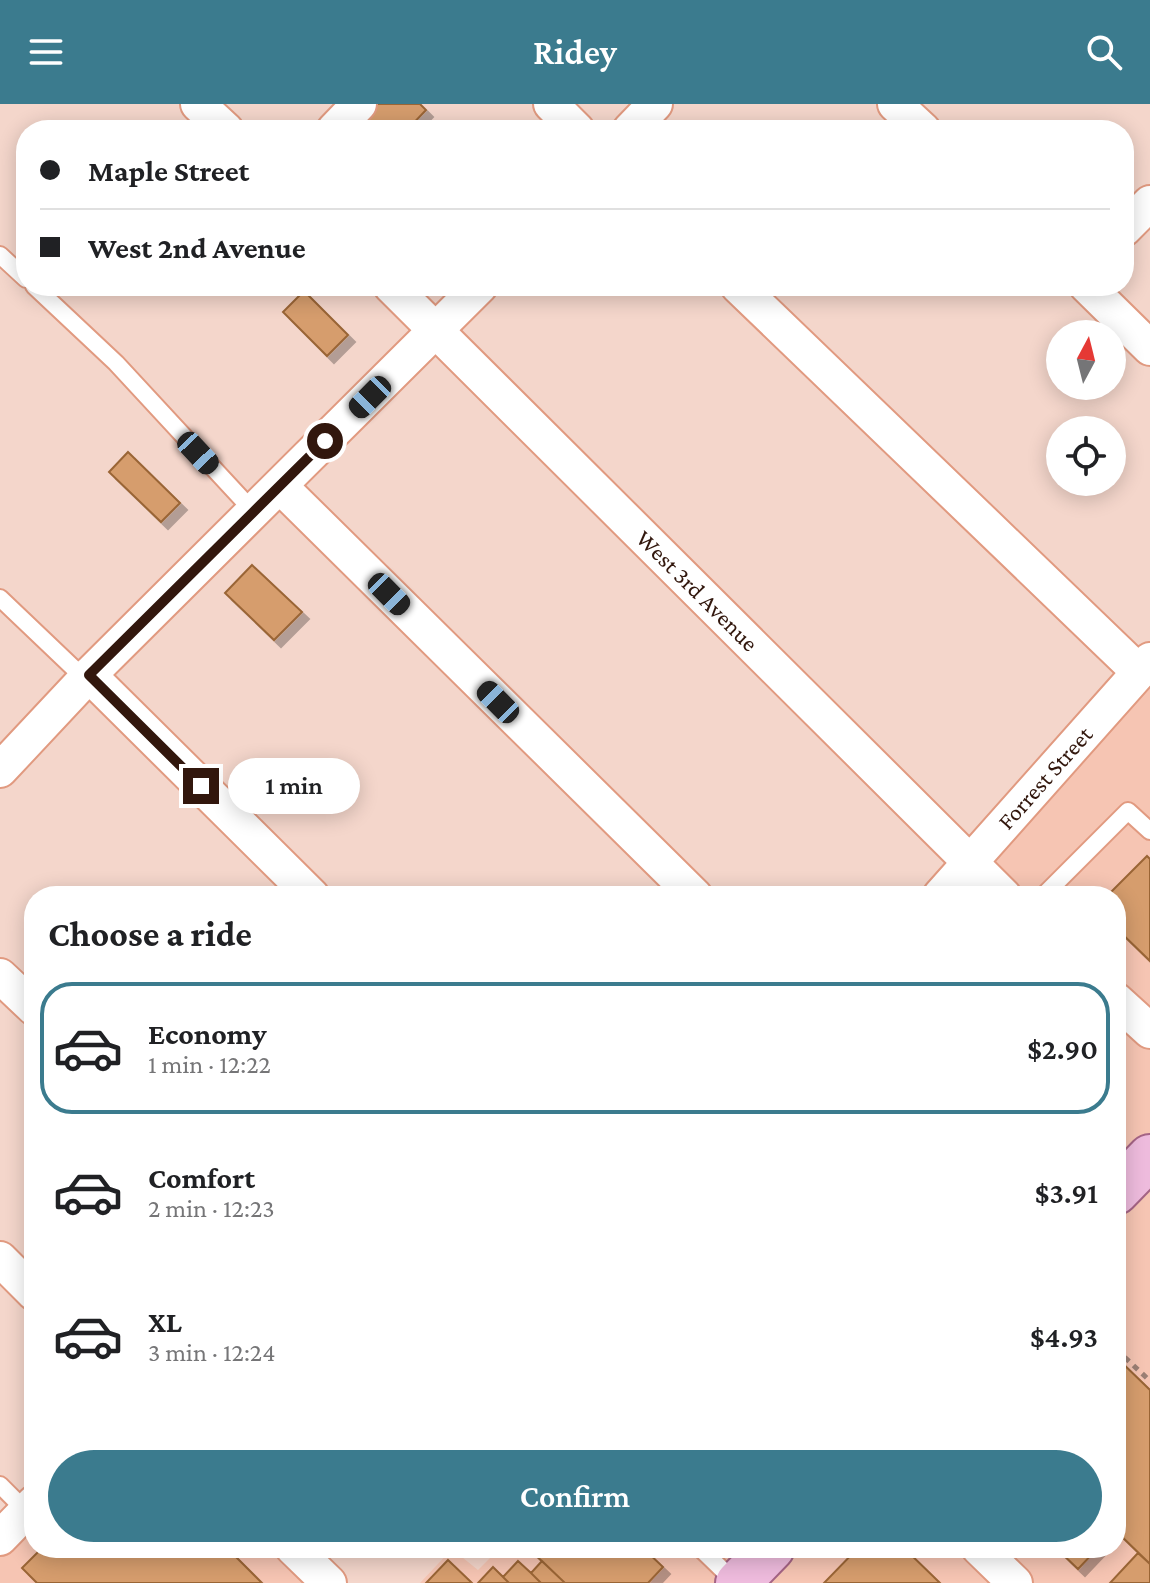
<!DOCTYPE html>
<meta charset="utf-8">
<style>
:root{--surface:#fff;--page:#f6f6f6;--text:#202124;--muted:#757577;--line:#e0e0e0;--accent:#3b7b8e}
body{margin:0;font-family:"Crimson Pro",serif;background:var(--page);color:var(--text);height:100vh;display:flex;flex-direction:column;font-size:30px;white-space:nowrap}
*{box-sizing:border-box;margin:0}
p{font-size:26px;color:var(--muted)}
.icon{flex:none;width:44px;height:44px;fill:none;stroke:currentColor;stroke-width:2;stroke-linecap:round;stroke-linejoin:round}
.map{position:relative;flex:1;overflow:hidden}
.details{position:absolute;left:24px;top:782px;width:1102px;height:672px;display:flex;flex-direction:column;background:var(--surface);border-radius:32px;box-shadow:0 4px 20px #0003}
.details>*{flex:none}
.guide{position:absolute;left:16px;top:16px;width:1118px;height:176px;border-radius:32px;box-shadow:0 4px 20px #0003;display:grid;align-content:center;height:176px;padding:0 24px;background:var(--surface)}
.needle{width:52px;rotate:7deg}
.fabs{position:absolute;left:1046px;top:216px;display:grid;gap:16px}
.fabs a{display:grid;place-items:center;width:80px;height:80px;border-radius:50%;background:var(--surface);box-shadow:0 4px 20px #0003;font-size:40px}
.end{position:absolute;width:36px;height:36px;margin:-18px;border:10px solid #32170d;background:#fff;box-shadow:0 0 0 4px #fff}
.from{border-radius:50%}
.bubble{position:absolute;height:56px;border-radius:28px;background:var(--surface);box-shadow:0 4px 20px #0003;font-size:26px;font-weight:600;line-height:56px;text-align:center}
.car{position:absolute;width:24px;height:48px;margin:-24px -12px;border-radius:10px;box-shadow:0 0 6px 2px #0007;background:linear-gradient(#222 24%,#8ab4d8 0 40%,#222 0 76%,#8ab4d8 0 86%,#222 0)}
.guide b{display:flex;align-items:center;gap:28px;height:76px;font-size:30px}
.guide b+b{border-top:2px solid var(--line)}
.guide i{width:20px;height:20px;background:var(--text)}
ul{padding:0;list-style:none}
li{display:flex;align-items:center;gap:24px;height:132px;margin:0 16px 12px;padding:0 8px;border:4px solid transparent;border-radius:32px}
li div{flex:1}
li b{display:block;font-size:30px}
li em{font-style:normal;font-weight:600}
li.selected{border-color:var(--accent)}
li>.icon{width:72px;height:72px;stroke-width:1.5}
h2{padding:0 24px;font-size:36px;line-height:96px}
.action{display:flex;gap:16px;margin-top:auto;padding:16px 24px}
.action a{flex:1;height:92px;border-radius:48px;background:var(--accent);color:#fff;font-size:32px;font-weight:600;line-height:92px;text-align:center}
header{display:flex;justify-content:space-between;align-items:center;height:104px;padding:0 24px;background:var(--accent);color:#fff;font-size:36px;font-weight:600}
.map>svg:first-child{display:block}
.built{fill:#f6c5b3}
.building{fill:#d69d6d;stroke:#9a6536;stroke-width:2;filter:url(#shadow)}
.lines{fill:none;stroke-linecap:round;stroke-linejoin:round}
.lane-casing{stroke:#e19a80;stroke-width:20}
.street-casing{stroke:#e19a80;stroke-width:38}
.primary-casing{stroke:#a56485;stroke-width:48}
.path{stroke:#9b7f74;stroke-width:5;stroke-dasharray:6 6;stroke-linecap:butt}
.lane{stroke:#fff;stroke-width:16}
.street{stroke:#fff;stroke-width:34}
.primary{stroke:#ebd;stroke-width:44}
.route{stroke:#32170d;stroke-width:10}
.labels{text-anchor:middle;stroke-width:7;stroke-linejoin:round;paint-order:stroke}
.street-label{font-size:24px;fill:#32170d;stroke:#fefefe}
</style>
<header><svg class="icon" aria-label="menu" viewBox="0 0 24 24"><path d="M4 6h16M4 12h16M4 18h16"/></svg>Ridey<svg class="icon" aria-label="search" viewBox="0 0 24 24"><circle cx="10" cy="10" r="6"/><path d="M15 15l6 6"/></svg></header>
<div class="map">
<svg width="1150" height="1479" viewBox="0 0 1150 1479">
<defs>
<filter id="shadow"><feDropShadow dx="7" dy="7" stdDeviation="0" flood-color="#0004"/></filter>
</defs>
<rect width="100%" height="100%" fill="#f4d6cb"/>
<!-- built -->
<path class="built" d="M1150 556V1479H420L452 1445 478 1466 500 1444H1116V792H940Z
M34 1399V1444H293L329 1479H0V1434Z"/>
<!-- building -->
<path class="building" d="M363 0H420L426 6 407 26H338Z
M304 187 348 231 327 252 283 208Z
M128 348 180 399 161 418 109 368Z
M252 461 302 508 274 536 225 489Z
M1147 752 1150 755V857L1116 824V792H1107Z
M1116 1253 1150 1286V1460L1116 1427Z
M42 1444H227L262 1479H37L22 1464Z
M528 1444H643L663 1463 648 1479H565Z
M858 1444H904L940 1479H824Z
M1056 1444H1098L1078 1465Z
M1138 1449 1150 1460V1479H1110Z
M448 1456 472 1479H426Z
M518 1457 531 1469 541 1479H509L503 1473Z
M542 1457 565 1479H541L531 1469Z
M493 1463 509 1479H478Z"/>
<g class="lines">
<defs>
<path id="lane" d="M0 151 26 175
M34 182 116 259 254 408
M0 494 85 575
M1043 792 1128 707 1150 727
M0 1381 26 1407
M700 1444 735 1478"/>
<g id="street">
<path d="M198 0 226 26"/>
<path d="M551 0 577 26"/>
<path d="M895 0 923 26"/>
<path d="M334 26 359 0"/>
<path d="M630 26 655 0"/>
<path d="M1124 125 1150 99"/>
<path id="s1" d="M391 182 1004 792"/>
<path d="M738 182 1139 568"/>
<path d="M1087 182 1150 244"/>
<path d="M280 382 695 792"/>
<path d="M89 571 312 792"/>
<path d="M0 666 89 571 480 182"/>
<path id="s2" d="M940 792 1150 556"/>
<path d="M0 872 34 904"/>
<path d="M1116 896 1150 927"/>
<path d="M0 1155 34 1189"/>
<path d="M0 1434 34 1399"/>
<path d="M293 1444 329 1479"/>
<path d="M979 1444 1015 1479"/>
</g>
<path id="primary" d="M1116 1088 1150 1053
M738 1479 772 1444"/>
</defs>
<!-- lane casing -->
<use href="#lane" class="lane-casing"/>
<!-- street casing -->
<use href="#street" class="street-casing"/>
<!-- primary casing -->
<use href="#primary" class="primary-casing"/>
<!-- path -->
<path class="path" d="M1116 1245 1150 1277"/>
<!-- lane -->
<use href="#lane" class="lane"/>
<!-- street -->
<use href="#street" class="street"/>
<!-- primary -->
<use href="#primary" class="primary"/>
</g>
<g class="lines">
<!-- route -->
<path class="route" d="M201 682 89 571 325 337"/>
</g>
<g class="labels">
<!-- street labels -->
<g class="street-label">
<text dy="8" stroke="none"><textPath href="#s1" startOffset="432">West 3rd Avenue</textPath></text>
<text dy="8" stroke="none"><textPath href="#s2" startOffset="158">Forrest Street</textPath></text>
</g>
</g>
</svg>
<div class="fabs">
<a><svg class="needle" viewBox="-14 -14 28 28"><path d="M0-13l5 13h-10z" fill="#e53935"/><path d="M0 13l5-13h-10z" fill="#757577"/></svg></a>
<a><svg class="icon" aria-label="locate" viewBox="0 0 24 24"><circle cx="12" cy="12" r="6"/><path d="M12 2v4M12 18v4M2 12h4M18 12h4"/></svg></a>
</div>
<i class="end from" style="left:325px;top:337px"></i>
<i class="end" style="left:201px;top:682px"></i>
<div class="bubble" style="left:228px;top:654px;width:132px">1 min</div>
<i class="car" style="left:370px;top:293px;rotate:225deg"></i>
<i class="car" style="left:198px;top:349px;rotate:137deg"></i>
<i class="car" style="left:389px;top:490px;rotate:135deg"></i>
<i class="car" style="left:498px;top:598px;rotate:315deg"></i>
<div class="guide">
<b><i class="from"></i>Maple Street</b>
<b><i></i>West 2nd Avenue</b>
</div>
<section class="details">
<h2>Choose a ride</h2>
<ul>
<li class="selected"><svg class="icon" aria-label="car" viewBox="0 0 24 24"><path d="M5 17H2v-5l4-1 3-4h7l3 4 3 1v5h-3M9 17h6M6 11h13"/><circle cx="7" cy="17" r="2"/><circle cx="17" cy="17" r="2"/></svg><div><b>Economy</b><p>1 min · 12:22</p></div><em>$2.90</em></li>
<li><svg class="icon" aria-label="car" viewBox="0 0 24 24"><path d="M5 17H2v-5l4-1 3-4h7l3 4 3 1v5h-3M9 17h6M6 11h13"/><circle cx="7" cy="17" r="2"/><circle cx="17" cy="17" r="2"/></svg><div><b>Comfort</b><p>2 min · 12:23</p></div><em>$3.91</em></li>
<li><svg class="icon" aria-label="car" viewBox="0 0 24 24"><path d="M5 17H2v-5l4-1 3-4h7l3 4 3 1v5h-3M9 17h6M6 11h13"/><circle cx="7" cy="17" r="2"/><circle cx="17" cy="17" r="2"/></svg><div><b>XL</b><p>3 min · 12:24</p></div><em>$4.93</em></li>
</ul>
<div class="action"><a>Confirm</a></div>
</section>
</div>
